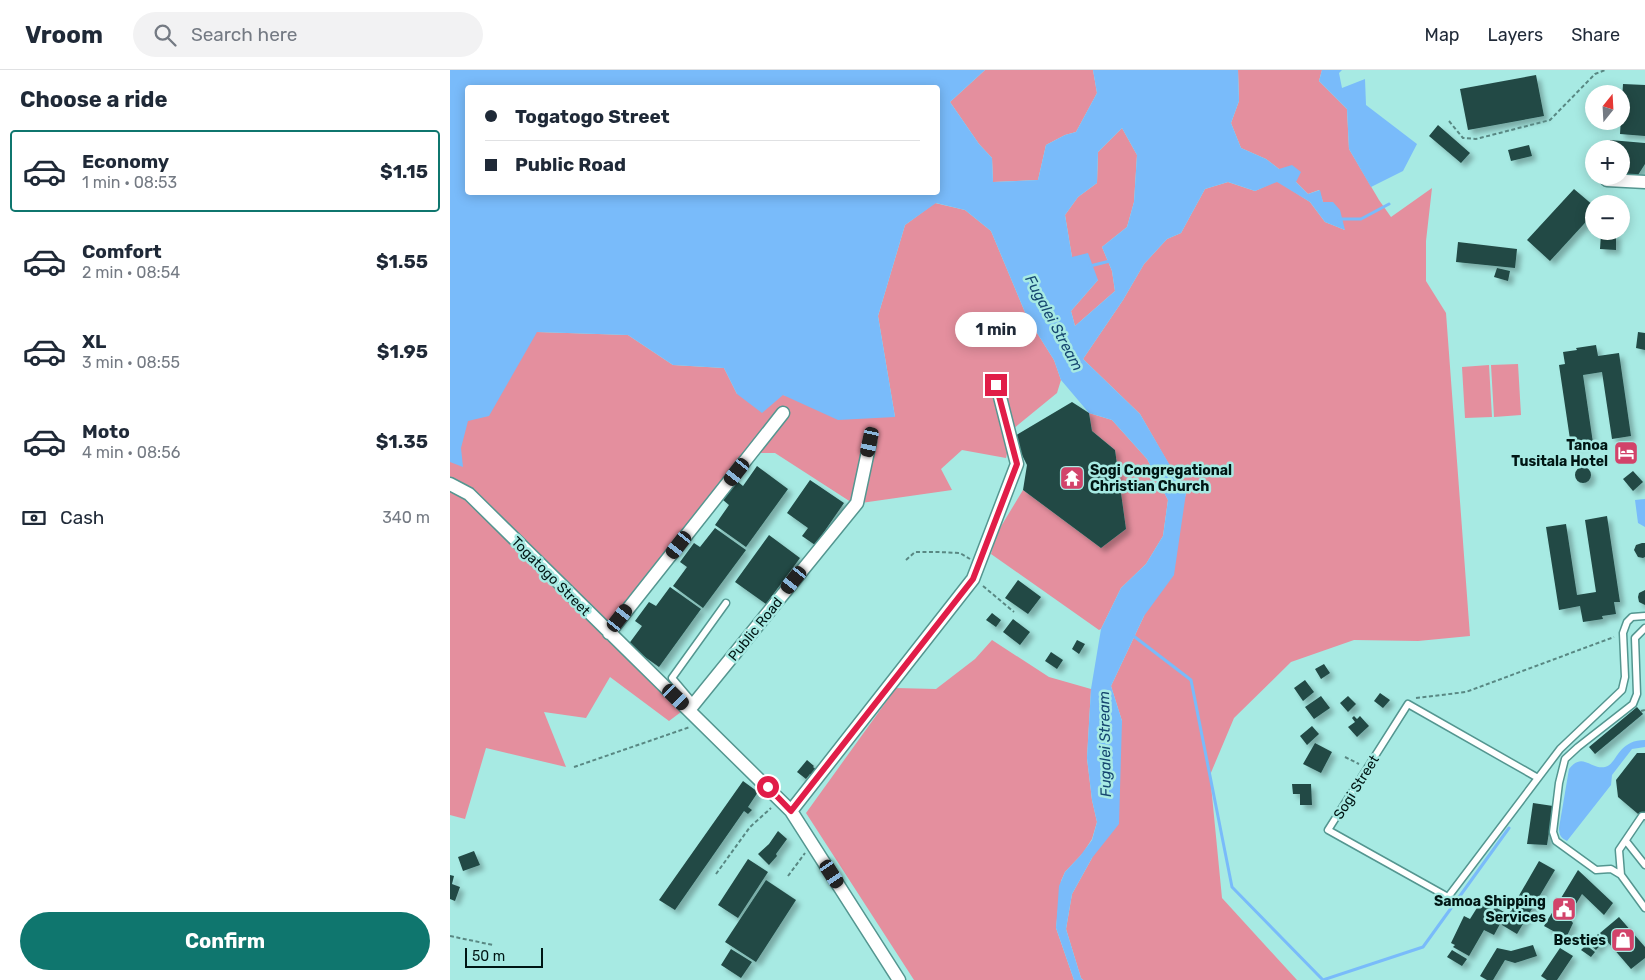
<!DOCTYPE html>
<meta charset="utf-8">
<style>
:root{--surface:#fff;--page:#f2f2f3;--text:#1f2937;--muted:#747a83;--line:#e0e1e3;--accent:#0f766e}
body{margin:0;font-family:Rubik,sans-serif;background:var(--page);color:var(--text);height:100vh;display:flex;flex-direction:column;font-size:19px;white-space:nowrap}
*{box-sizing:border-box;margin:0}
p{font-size:16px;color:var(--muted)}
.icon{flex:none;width:28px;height:28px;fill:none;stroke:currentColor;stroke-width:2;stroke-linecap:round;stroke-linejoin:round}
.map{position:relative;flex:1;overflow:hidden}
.sheet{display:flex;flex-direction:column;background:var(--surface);width:450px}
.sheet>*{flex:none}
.banner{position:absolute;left:15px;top:15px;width:475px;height:110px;border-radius:5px;box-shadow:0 2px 12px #0003;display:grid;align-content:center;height:110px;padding:0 20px;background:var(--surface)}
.needle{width:32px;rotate:18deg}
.fabs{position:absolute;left:1135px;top:15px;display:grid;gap:10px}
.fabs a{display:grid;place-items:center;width:45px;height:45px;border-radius:50%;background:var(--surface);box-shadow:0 2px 12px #0003;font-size:25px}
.scale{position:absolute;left:15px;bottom:12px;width:78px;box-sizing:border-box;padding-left:5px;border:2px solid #001614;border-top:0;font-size:14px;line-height:18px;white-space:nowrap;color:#001614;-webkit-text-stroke:4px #a7eae3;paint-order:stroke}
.end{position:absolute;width:22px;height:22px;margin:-11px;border:6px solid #e11d48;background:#fff;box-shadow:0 0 0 2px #fff}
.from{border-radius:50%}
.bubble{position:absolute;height:35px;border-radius:18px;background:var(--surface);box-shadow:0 2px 12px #0003;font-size:16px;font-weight:700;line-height:35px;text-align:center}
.car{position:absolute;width:15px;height:30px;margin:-15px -8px;border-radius:6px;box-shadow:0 0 4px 1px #0007;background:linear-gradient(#222 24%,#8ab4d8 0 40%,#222 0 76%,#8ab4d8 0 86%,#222 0)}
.banner b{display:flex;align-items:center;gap:18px;height:48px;font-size:19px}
.banner b+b{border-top:1px solid var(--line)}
.banner i{width:12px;height:12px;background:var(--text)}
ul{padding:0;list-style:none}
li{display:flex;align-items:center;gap:15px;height:82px;margin:0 10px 8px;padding:0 10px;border:2px solid transparent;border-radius:5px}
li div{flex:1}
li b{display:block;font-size:19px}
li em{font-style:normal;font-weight:700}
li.on{border-color:var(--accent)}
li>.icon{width:45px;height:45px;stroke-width:1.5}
h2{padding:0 20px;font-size:22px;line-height:60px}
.pay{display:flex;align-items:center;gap:12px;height:55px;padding:0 20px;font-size:19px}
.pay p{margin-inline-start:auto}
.button{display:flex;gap:10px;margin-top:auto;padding:10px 20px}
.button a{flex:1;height:58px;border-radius:30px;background:var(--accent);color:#fff;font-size:20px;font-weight:700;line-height:58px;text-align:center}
header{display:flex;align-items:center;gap:30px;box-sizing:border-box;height:70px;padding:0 25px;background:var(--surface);border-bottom:1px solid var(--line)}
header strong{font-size:24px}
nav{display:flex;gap:28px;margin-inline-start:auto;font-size:18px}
.search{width:350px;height:45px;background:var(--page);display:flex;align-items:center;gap:12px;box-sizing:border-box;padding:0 18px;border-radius:28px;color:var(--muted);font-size:19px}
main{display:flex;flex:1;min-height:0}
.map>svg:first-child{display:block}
.green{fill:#e48f9e}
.water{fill:#79bbfa;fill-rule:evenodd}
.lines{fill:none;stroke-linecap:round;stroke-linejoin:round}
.stream{stroke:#79bbfa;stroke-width:3}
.building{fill:#214945;filter:url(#shadow)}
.service-casing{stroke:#549690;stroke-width:9}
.minor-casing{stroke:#549690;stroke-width:15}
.path{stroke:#598883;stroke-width:2;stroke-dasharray:4 2.5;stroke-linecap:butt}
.service{stroke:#fff;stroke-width:6}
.minor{stroke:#fff;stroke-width:12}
.route{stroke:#e11d48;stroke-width:6}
.labels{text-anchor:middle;stroke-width:5;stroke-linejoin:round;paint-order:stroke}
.poi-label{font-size:14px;font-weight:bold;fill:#001614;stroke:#a7eae3;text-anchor:end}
.street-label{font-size:14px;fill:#001614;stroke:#a7eae3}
.water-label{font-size:15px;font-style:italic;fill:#174770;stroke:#a7eae3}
</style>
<header>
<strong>Vroom</strong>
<div class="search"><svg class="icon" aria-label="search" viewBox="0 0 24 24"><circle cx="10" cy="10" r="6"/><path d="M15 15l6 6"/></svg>Search here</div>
<nav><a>Map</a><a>Layers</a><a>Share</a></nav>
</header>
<main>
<section class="sheet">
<h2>Choose a ride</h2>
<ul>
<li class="on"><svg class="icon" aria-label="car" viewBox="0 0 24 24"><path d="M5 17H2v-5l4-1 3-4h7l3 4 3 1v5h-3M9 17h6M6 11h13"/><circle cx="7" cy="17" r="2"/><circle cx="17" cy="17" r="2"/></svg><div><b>Economy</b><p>1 min · 08:53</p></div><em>$1.15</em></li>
<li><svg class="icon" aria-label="car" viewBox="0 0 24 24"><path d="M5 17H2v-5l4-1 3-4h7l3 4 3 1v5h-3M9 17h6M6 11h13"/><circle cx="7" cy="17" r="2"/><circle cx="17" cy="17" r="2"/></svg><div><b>Comfort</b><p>2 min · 08:54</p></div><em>$1.55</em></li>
<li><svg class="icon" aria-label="car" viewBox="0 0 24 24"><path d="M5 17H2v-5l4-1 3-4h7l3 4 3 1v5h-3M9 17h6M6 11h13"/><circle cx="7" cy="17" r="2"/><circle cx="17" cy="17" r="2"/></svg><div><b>XL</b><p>3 min · 08:55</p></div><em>$1.95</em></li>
<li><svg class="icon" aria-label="car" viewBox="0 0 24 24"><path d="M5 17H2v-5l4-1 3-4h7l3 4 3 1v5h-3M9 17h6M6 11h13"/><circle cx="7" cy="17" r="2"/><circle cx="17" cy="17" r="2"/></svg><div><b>Moto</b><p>4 min · 08:56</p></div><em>$1.35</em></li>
</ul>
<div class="pay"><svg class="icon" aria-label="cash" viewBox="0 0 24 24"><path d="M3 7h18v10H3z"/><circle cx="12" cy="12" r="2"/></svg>Cash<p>340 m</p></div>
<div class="button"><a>Confirm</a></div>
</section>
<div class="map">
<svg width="1195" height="910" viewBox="0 0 1195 910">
<defs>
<filter id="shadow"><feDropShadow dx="4.5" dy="4.5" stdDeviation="2.5" flood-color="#0004"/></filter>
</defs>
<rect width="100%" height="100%" fill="#a7eae3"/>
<!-- green -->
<path class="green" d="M535 0H643L647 23 626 62 615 65 596 75 588 110 543 112 542 88 529 74 500 32Z
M788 0H872L869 11 897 39 899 79 929 130 941 147 982 118 976 171V211L996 243 1020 566 968 571 904 570 841 592 784 648 760 705 772 828 847 910H633L631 908 616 859 622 824 642 788 672 651 661 616 694 546 736 424 690 344 633 289 673 230 694 194 717 169 731 163 755 119 778 112 805 121 827 111 860 132 875 152 895 160 873 132 869 120 858 124 846 112 816 89 791 78 781 53 789 31Z
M672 58 687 85 684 132 677 157 652 177 662 201 665 221 625 256 621 241 648 210 622 187 615 145 628 127 647 113 648 82Z
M485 133 515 140 541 161 577 247 604 290 611 310 607 323 563 359 556 388 512 380 491 399 502 420 404 434 325 383H306L162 563 239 636 219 651 160 607 136 648 94 642 116 697 36 678 15 749 0 745V257L87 262 178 265 223 295 274 298 287 324 333 325 445 347 428 246 455 155Z
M1068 294 1071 345 1044 347 1041 295Z
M1039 295 1042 347 1015 348 1012 297Z
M639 343 662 350 697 389 718 430 713 466 696 494 671 518 651 559 649 560 541 484 547 463 573 420 651 478 676 459 665 380 642 361Z
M542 570 599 607 641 619 637 688 642 730 647 752 642 769 633 783 615 802 611 811 606 858 624 910H464L356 743 446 618 486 619 525 589Z"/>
<!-- water -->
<path class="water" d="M0 0H535L500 32 529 74 542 88 543 112 588 110 596 75 615 65 626 62 647 23 643 0H788L789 31 781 53 791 78 816 89 829 99 842 95 851 102 846 112 858 124 870 120 873 132H883L890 140 895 160 875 152 860 132 827 112 805 121 778 112 755 119 731 163 717 169 694 194 673 230 633 289 690 344 736 423 724 505 694 546 661 616 672 651 669 754 642 788 622 824 616 859 631 908 633 910H624L606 858 609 816 615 802 630 786 642 770 647 752 642 730 637 688 641 619 651 559 671 518 696 494 713 466 718 430 697 389 662 350 639 343 611 310 604 290 577 247 541 161 515 140 486 133 455 155 428 246 445 347 388 350 333 325 312 343 287 324 274 298 223 295 178 265 87 262 39 346 18 351 11 378 13 397 0 392ZM18 18H488V122H18ZM672 58 687 85 684 132 677 157 652 177 662 201 665 221 625 256 621 241 648 210 638 183 622 187 615 145 628 127 647 113 648 82Z
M872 0H892L889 3 892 18 915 9 916 35 967 74 953 101 921 117 899 79 897 39 869 11Z
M1195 429V457L1188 453 1185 430Z
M1195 670V677L1182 679 1162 705 1161 715 1117 771C1111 768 1109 765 1109 758L1119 699C1133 681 1140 700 1155 697 1167 695 1167 670 1195 670Z"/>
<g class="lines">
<!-- stream -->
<path class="stream" d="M889 149H911L939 134
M640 196 660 191
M681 564 741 610 782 817 873 910 973 877 1059 758"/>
</g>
<!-- building -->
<path class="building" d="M1086 5 1094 46 1018 60 1010 19Z
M1173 14 1195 15V66L1170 64Z
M988 55 1020 83 1011 93 979 66Z
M1160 70 1195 73V94L1188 105 1173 107 1171 106V79H1160Z
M1079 75 1082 86 1061 91 1058 80Z
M1124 119 1144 136V143L1100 191 1077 170Z
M1151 164H1166V180L1150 179Z
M1008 172 1067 179 1065 198 1006 192Z
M1047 198 1060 201 1058 211 1044 207Z
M1188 262 1195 263V280L1186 278Z
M1146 275 1148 286 1169 283 1181 366 1162 369 1152 302 1133 305 1143 373 1121 376 1109 295 1115 294 1113 282 1127 280 1126 278Z
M622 332 639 343 642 361 665 380 676 459 651 478 573 420 577 395 563 367Z
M307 396 338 419 296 477 265 455 279 435 273 430 287 411 293 416Z
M1125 405a8 8 0 1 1 16 0a8 8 0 1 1-16 0Z
M1183 401 1193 412 1183 421 1173 409Z
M360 410 394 433 365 475 352 466 358 458 337 443Z
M1157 446 1170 532H1164L1166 544 1152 546 1153 549 1133 552 1130 536 1109 540 1096 457 1116 454 1127 525 1146 522 1135 450Z
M265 458 296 480 253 538 223 516 237 497 230 492 244 473 250 477Z
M319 465 350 488 316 534 285 512Z
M1192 473H1195V487L1193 488 1188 487 1184 480 1186 475Z
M568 510 591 527 578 544 555 528Z
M220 517 251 539 209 597 178 575 192 556 185 551 199 532 206 536Z
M1195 520V535L1189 532 1188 527 1189 523Z
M542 543 551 550 546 557 536 550Z
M563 549 580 562 570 575 553 562Z
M627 570 635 574 629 584 622 579Z
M601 582 613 590 607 599 595 591Z
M874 594 880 603 871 609 865 599Z
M855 610 864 622 853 631 844 618Z
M930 623 940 630 933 638 924 631Z
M871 626 880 638 864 649 855 637Z
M898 626 906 634 898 642 890 633Z
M1187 637 1193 644 1145 684 1139 677Z
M904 646 907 649 910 646 919 656 907 667 898 657 905 652 902 648Z
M862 656 869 664 857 675 850 666Z
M865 673 882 682 871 703 853 694Z
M1187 683H1195V749H1194L1168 727 1166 710Z
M357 690 364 696 363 697 368 701 363 707 360 704 356 709 347 702Z
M293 711 308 722 298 737 302 740 298 744 294 741 225 840 209 830Z
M842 714H861L862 735H850V724H843Z
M1083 733 1103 736 1097 775 1077 774Z
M328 761 337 769 326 784 327 786 319 795 308 784 319 774Z
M24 781 30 795 13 801 8 787Z
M298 789 318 802 288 848 268 835Z
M1089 791 1105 800 1067 864 1052 855Z
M1128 800 1163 833 1154 845 1132 824 1118 847 1123 853 1116 868 1094 856Z
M0 805 4 806 2 814 10 817 5 831 0 829Z
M316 810 346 830 306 892 275 872Z
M1030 833 1043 840 1045 837 1056 843 1044 865 1034 860 1019 886 1003 877 1005 875 1001 873 1014 846 1020 849Z
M1169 847 1195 877V888L1181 899 1150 863Z
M1148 864 1155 870 1146 880 1139 874Z
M1083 875 1087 886 1065 893 1055 890 1043 910H1037L1030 906 1047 878 1061 881Z
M1136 875 1145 882 1141 887 1131 880Z
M1110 878 1123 886 1107 910H1097L1091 906Z
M281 879 302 892 291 908 271 895Z
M1002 880 1017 889 1012 896 997 887Z"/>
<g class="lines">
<defs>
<path id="service" d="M244 634 222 608 276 533
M1088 708 958 634 878 760 998 827 1110 679 1172 620 1175 607 1173 563 1177 552 1182 547 1195 546
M1195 746H1192L1169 780 1171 805 1195 838
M1176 771 1195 795
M1171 805 1161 799 1146 800 1106 771 1103 762 1109 713 1115 689 1128 677 1183 634 1187 624 1185 568 1195 558"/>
<path id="minor" d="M1157 110 1195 112
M0 414 19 424 341 741 449 910
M159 563 333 343
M239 640 407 433 420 372
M341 741 523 509 567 394 547 315"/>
</defs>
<!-- service casing -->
<use href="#service" class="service-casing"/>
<!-- minor casing -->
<use href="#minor" class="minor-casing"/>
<!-- path -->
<path class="path" d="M999 51 1013 68 1026 69 1100 50 1145 4 1155 0
M456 490 465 482H488L510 483 520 489
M533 516 564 542
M966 628 1016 622 1164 567
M1191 641 1195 640
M895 687 909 694
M124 697 240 657
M266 804 300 757 321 738
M338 806 355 783
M0 866 43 875"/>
<!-- service -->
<use href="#service" class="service"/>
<!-- minor -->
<use href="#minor" class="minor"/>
</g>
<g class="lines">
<!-- route -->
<path class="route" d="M318 717 341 741 523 509 567 394 546 315"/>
</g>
<!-- icons -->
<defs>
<symbol id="hotel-square" viewBox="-11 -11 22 22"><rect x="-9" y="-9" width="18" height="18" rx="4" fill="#d2436a" stroke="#a7eae3"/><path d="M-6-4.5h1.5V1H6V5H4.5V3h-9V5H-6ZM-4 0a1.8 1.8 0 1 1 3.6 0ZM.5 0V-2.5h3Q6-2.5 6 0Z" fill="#fff"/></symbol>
<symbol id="temple-square" viewBox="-11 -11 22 22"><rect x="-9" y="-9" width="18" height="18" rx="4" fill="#d2436a" stroke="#a7eae3"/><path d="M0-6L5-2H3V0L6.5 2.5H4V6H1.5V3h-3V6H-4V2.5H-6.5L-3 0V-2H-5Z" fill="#fff"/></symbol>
<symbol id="civic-square" viewBox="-11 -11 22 22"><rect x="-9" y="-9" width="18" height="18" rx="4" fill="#d2436a" stroke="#a7eae3"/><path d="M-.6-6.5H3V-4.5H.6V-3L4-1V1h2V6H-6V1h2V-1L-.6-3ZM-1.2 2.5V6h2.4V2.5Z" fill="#fff"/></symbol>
<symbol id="shop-square" viewBox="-11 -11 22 22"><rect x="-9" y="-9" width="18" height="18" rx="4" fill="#d2436a" stroke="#a7eae3"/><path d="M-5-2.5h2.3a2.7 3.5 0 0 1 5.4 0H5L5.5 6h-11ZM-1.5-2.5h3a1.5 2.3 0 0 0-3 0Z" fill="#fff"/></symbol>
</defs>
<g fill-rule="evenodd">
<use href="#hotel-square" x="1162" y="369" width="28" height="28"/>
<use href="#temple-square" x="608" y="394" width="28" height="28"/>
<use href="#civic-square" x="1100" y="825" width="28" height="28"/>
<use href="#shop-square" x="1159" y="856" width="28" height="28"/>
</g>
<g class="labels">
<!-- poi labels -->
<g class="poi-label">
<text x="1158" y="380">Tanoa<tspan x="1158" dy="16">Tusitala Hotel</tspan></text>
<text x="640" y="405" text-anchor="start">Sogi Congregational<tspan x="640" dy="16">Christian Church</tspan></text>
<text x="1096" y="836">Samoa Shipping<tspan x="1096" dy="16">Services</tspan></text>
<text x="1156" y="875">Besties</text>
</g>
<!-- street labels -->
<g class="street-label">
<text transform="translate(101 506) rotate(45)" y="5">Togatogo Street</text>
<text transform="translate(305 559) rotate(-51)" y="5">Public Road</text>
<text transform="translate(906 717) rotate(-58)" y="5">Sogi Street</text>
</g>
<!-- water labels -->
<g class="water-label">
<text transform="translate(604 253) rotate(62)" y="5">Fugalei Stream</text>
<text transform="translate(655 674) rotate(-91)" y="5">Fugalei Stream</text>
</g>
</g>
</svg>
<div class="fabs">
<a><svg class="needle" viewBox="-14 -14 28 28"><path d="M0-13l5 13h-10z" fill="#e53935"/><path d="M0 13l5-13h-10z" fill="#747a83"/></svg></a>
<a>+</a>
<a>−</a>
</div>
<div class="scale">50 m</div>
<i class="end from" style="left:318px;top:717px"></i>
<i class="end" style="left:546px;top:315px"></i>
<div class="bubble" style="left:505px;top:242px;width:82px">1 min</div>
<i class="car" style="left:420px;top:372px;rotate:192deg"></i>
<i class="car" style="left:287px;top:402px;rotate:218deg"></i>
<i class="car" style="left:229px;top:475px;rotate:218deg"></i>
<i class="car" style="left:344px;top:510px;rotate:219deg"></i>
<i class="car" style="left:170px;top:548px;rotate:38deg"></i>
<i class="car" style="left:226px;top:627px;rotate:134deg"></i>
<i class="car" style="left:382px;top:804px;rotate:147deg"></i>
<div class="banner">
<b><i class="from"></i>Togatogo Street</b>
<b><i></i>Public Road</b>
</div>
</div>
</main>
